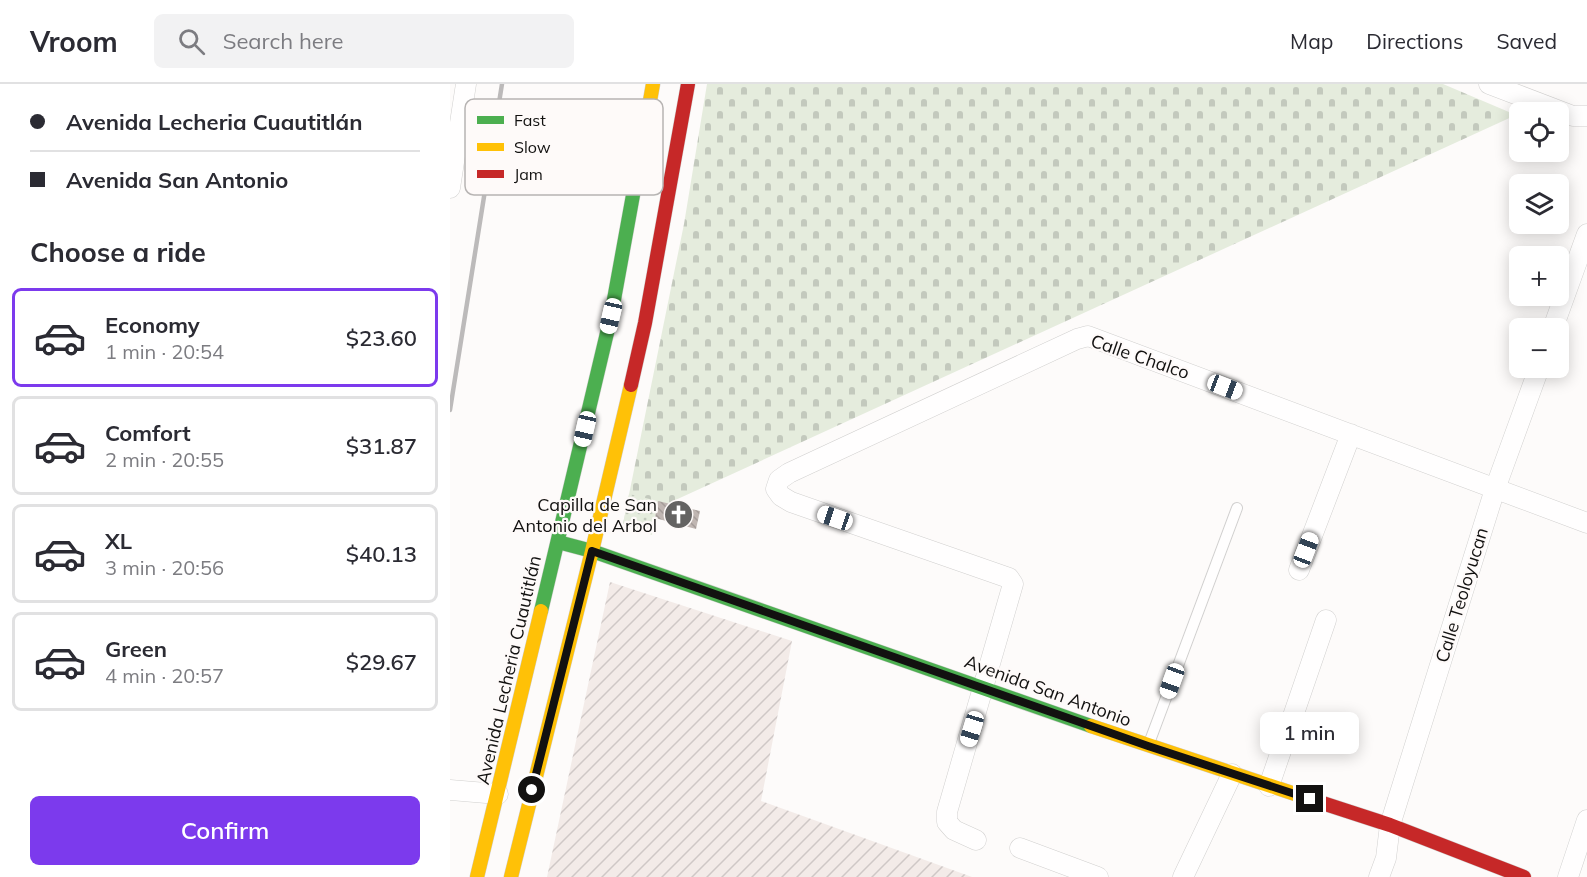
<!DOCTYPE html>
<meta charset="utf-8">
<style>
:root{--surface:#fff;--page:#f2f2f3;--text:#2b2b33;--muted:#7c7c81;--line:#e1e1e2;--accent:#7c3aed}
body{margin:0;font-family:Mulish,sans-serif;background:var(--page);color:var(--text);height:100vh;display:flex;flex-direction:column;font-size:22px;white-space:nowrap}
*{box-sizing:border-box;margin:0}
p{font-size:20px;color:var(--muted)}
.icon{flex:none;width:33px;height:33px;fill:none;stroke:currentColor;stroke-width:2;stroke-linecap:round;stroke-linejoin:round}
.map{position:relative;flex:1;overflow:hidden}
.drawer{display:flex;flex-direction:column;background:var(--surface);width:450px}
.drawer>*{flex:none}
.hud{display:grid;align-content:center;height:132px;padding:0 30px;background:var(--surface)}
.fabs{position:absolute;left:1059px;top:18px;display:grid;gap:12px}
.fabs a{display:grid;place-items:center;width:60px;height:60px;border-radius:9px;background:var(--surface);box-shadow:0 3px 15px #0003;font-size:30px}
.end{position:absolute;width:27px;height:27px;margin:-14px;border:8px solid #121110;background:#fff;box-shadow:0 0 0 3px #fff}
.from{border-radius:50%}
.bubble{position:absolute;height:42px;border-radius:9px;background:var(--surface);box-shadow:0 3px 15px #0003;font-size:20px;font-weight:600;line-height:42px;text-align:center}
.car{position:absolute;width:18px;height:36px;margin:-18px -9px;border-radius:8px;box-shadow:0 0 4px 2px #0007;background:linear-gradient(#fff 24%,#345 0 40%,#fff 0 76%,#345 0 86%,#fff 0)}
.hud b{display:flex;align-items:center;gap:21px;height:57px;font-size:22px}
.hud b+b{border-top:2px solid var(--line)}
.hud i{width:15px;height:15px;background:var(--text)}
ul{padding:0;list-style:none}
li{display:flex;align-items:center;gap:18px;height:99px;margin:0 12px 9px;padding:0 18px;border:3px solid var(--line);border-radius:9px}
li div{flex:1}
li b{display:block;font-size:22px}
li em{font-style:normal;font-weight:600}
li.on{border-color:var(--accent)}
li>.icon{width:54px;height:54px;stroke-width:1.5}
h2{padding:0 30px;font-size:27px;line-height:72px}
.action{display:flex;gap:12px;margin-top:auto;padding:12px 30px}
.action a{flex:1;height:69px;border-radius:9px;background:var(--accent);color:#fff;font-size:24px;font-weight:600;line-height:69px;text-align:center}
header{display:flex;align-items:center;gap:36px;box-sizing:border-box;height:84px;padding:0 30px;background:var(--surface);border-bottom:2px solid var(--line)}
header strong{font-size:28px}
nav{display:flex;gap:33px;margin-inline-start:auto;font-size:21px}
.search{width:420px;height:54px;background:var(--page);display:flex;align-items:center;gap:15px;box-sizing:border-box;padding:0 21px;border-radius:9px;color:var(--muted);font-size:22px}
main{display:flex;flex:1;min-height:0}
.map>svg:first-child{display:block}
.industrial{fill:url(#industrial-furrows)}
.cemetery{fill:url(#cemetery-stones)}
.park{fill:url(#park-dots)}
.building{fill:url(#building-back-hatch)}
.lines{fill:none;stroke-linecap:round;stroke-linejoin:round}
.lane-casing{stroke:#d1d0cf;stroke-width:12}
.street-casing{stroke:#d1d0cf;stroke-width:21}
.fast-casing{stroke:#d1d0cf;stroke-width:15}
.slow-casing{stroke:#d1d0cf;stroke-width:15}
.jam-casing{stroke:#d1d0cf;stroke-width:15}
.lane{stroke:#fffefe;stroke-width:10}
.street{stroke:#fffefe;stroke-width:20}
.fast{stroke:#4caf50;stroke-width:14}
.slow{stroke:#ffc107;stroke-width:14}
.jam{stroke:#c62828;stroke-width:14}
.rail{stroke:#bcbaba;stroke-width:4.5}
.route{stroke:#121110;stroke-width:8}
.labels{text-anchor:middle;stroke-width:4.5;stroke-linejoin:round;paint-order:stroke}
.street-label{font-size:18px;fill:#121110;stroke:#fefaf9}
.poi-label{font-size:18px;fill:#121110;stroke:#fefaf9;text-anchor:end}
.key{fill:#fefaf9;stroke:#b7b4b3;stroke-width:1.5}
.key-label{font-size:16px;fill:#121110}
</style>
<header>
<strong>Vroom</strong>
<div class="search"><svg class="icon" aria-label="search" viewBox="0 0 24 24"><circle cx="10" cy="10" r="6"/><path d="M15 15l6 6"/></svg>Search here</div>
<nav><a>Map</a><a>Directions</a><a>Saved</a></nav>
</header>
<main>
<section class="drawer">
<div class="hud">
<b><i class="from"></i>Avenida Lecheria Cuautitlán</b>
<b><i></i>Avenida San Antonio</b>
</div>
<h2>Choose a ride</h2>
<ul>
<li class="on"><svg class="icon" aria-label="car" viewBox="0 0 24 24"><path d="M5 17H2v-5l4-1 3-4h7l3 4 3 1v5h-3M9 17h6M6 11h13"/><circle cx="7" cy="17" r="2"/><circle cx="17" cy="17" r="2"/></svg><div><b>Economy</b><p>1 min · 20:54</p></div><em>$23.60</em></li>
<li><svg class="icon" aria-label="car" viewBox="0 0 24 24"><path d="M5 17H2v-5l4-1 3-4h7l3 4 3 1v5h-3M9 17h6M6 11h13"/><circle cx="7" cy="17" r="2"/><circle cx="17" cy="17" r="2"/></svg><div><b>Comfort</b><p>2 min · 20:55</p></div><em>$31.87</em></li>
<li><svg class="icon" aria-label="car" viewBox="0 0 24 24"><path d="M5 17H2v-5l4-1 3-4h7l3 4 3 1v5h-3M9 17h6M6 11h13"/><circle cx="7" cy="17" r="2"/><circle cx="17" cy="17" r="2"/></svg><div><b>XL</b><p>3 min · 20:56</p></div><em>$40.13</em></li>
<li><svg class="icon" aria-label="car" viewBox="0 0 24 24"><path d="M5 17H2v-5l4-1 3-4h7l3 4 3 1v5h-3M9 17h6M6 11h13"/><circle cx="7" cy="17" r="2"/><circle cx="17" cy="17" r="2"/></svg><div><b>Green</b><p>4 min · 20:57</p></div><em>$29.67</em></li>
</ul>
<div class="action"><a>Confirm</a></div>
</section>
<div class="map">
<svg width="1137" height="793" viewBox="0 0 1137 793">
<defs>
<pattern id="industrial-furrows" width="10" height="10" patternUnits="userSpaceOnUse" patternTransform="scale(1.5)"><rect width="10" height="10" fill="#f3ebe8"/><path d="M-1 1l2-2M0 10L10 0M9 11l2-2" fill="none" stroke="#cfc8c6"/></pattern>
<pattern id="cemetery-stones" width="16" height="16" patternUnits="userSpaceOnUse" patternTransform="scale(1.5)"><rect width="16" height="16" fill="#e5ecdd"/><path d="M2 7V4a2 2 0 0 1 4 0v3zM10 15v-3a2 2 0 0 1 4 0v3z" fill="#c3c9bd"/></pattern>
<pattern id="park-dots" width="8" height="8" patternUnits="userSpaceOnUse" patternTransform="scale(1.5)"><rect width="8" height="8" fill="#e5ecdd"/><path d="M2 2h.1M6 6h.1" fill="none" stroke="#c3c9bd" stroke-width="1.8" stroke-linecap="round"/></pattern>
<pattern id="building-back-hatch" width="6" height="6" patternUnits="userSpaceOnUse" patternTransform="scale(1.5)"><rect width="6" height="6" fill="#c0b6b2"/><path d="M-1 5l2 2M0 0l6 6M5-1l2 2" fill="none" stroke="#a49b98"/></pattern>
</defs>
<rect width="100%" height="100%" fill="#fdfbfa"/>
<!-- industrial -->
<path class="industrial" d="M160 498 342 557 311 717 522 793H97Z"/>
<!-- cemetery -->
<path class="cemetery" d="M257 0H993L1066 31 173 440 234 140Z"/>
<!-- park -->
<path class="park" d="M179 410 208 417 202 451 173 440Z"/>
<!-- building -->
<path class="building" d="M208 417 250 427 246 445 205 434Z"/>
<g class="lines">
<defs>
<path id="lane" d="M698 662 787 424"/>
<path id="street" d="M1039 0 1123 32H1137
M0 104 16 0
M1103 244 1137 150
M849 486 901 350
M819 702 876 536
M0 706 48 710
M526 756 504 746 497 738V728L563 500 559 494 341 418 331 412 326 405 329 396 339 389 627 255 638 252 1137 439
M570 764 648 793
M733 793 782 690
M929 793 936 774 940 741 1045 405 1089 284
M1118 793 1137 736"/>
<path id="fast" d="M108 458 142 467 641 642
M91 527 161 232 187 89"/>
<path id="slow" d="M187 89 203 0
M641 642 857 714
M27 793 91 527
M61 793 142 467 181 301"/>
<path id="jam" d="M181 301 195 239 238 0
M857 714 940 741 1074 793"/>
</defs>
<!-- lane casing -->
<use href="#lane" class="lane-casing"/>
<!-- street casing -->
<use href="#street" class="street-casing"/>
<!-- fast casing -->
<use href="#fast" class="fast-casing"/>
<!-- slow casing -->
<use href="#slow" class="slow-casing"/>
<!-- jam casing -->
<use href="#jam" class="jam-casing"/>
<!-- lane -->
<use href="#lane" class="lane"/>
<!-- street -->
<use href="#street" class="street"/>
<!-- fast -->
<use href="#fast" class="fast"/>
<!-- slow -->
<use href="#slow" class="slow"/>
<!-- jam -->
<use href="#jam" class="jam"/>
<!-- rail -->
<path class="rail" d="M0 326 52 0"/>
</g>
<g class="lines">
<!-- route -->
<path class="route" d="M82 706 142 467 698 662 860 715"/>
</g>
<!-- icons -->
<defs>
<symbol id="church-disc" viewBox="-11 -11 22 22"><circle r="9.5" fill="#646362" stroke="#fefaf9"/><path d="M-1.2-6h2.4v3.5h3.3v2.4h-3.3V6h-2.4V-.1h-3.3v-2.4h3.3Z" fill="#fff"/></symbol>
</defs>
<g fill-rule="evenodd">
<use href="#church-disc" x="212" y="414" width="33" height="33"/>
</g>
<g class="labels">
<!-- street labels -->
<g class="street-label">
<text transform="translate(690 273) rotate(19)" y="6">Calle Chalco</text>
<text transform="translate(1012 511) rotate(-73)" y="6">Calle Teoloyucan</text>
<text transform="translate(59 586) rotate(-77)" y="6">Avenida Lecheria Cuautitlán</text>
<text transform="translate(598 607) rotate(20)" y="6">Avenida San Antonio</text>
</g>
<!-- poi labels -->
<g class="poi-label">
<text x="207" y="427">Capilla de San<tspan x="207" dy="21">Antonio del Arbol</tspan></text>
</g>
</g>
<!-- legend -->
<rect x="15" y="15" width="198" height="96" rx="9" class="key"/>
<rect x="27" y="32" width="27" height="8" fill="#4caf50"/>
<rect x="27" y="59" width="27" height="8" fill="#ffc107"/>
<rect x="27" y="86" width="27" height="8" fill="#c62828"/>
<g class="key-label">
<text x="64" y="42">Fast</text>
<text x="64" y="69">Slow</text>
<text x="64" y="96">Jam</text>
</g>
</svg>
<div class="fabs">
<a><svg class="icon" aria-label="locate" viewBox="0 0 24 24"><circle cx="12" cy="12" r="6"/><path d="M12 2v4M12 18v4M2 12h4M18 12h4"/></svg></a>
<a><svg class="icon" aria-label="layers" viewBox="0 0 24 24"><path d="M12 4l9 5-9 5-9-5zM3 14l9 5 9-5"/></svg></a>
<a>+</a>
<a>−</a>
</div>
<i class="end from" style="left:82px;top:706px"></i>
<i class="end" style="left:860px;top:715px"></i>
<div class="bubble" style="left:810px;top:628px;width:99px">1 min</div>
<i class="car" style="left:161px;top:232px;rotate:193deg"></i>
<i class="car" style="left:775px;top:303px;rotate:111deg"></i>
<i class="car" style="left:135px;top:345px;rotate:193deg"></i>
<i class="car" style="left:385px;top:434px;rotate:289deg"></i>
<i class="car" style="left:856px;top:466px;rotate:21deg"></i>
<i class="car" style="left:722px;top:597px;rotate:200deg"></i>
<i class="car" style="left:522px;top:645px;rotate:197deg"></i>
</div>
</main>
